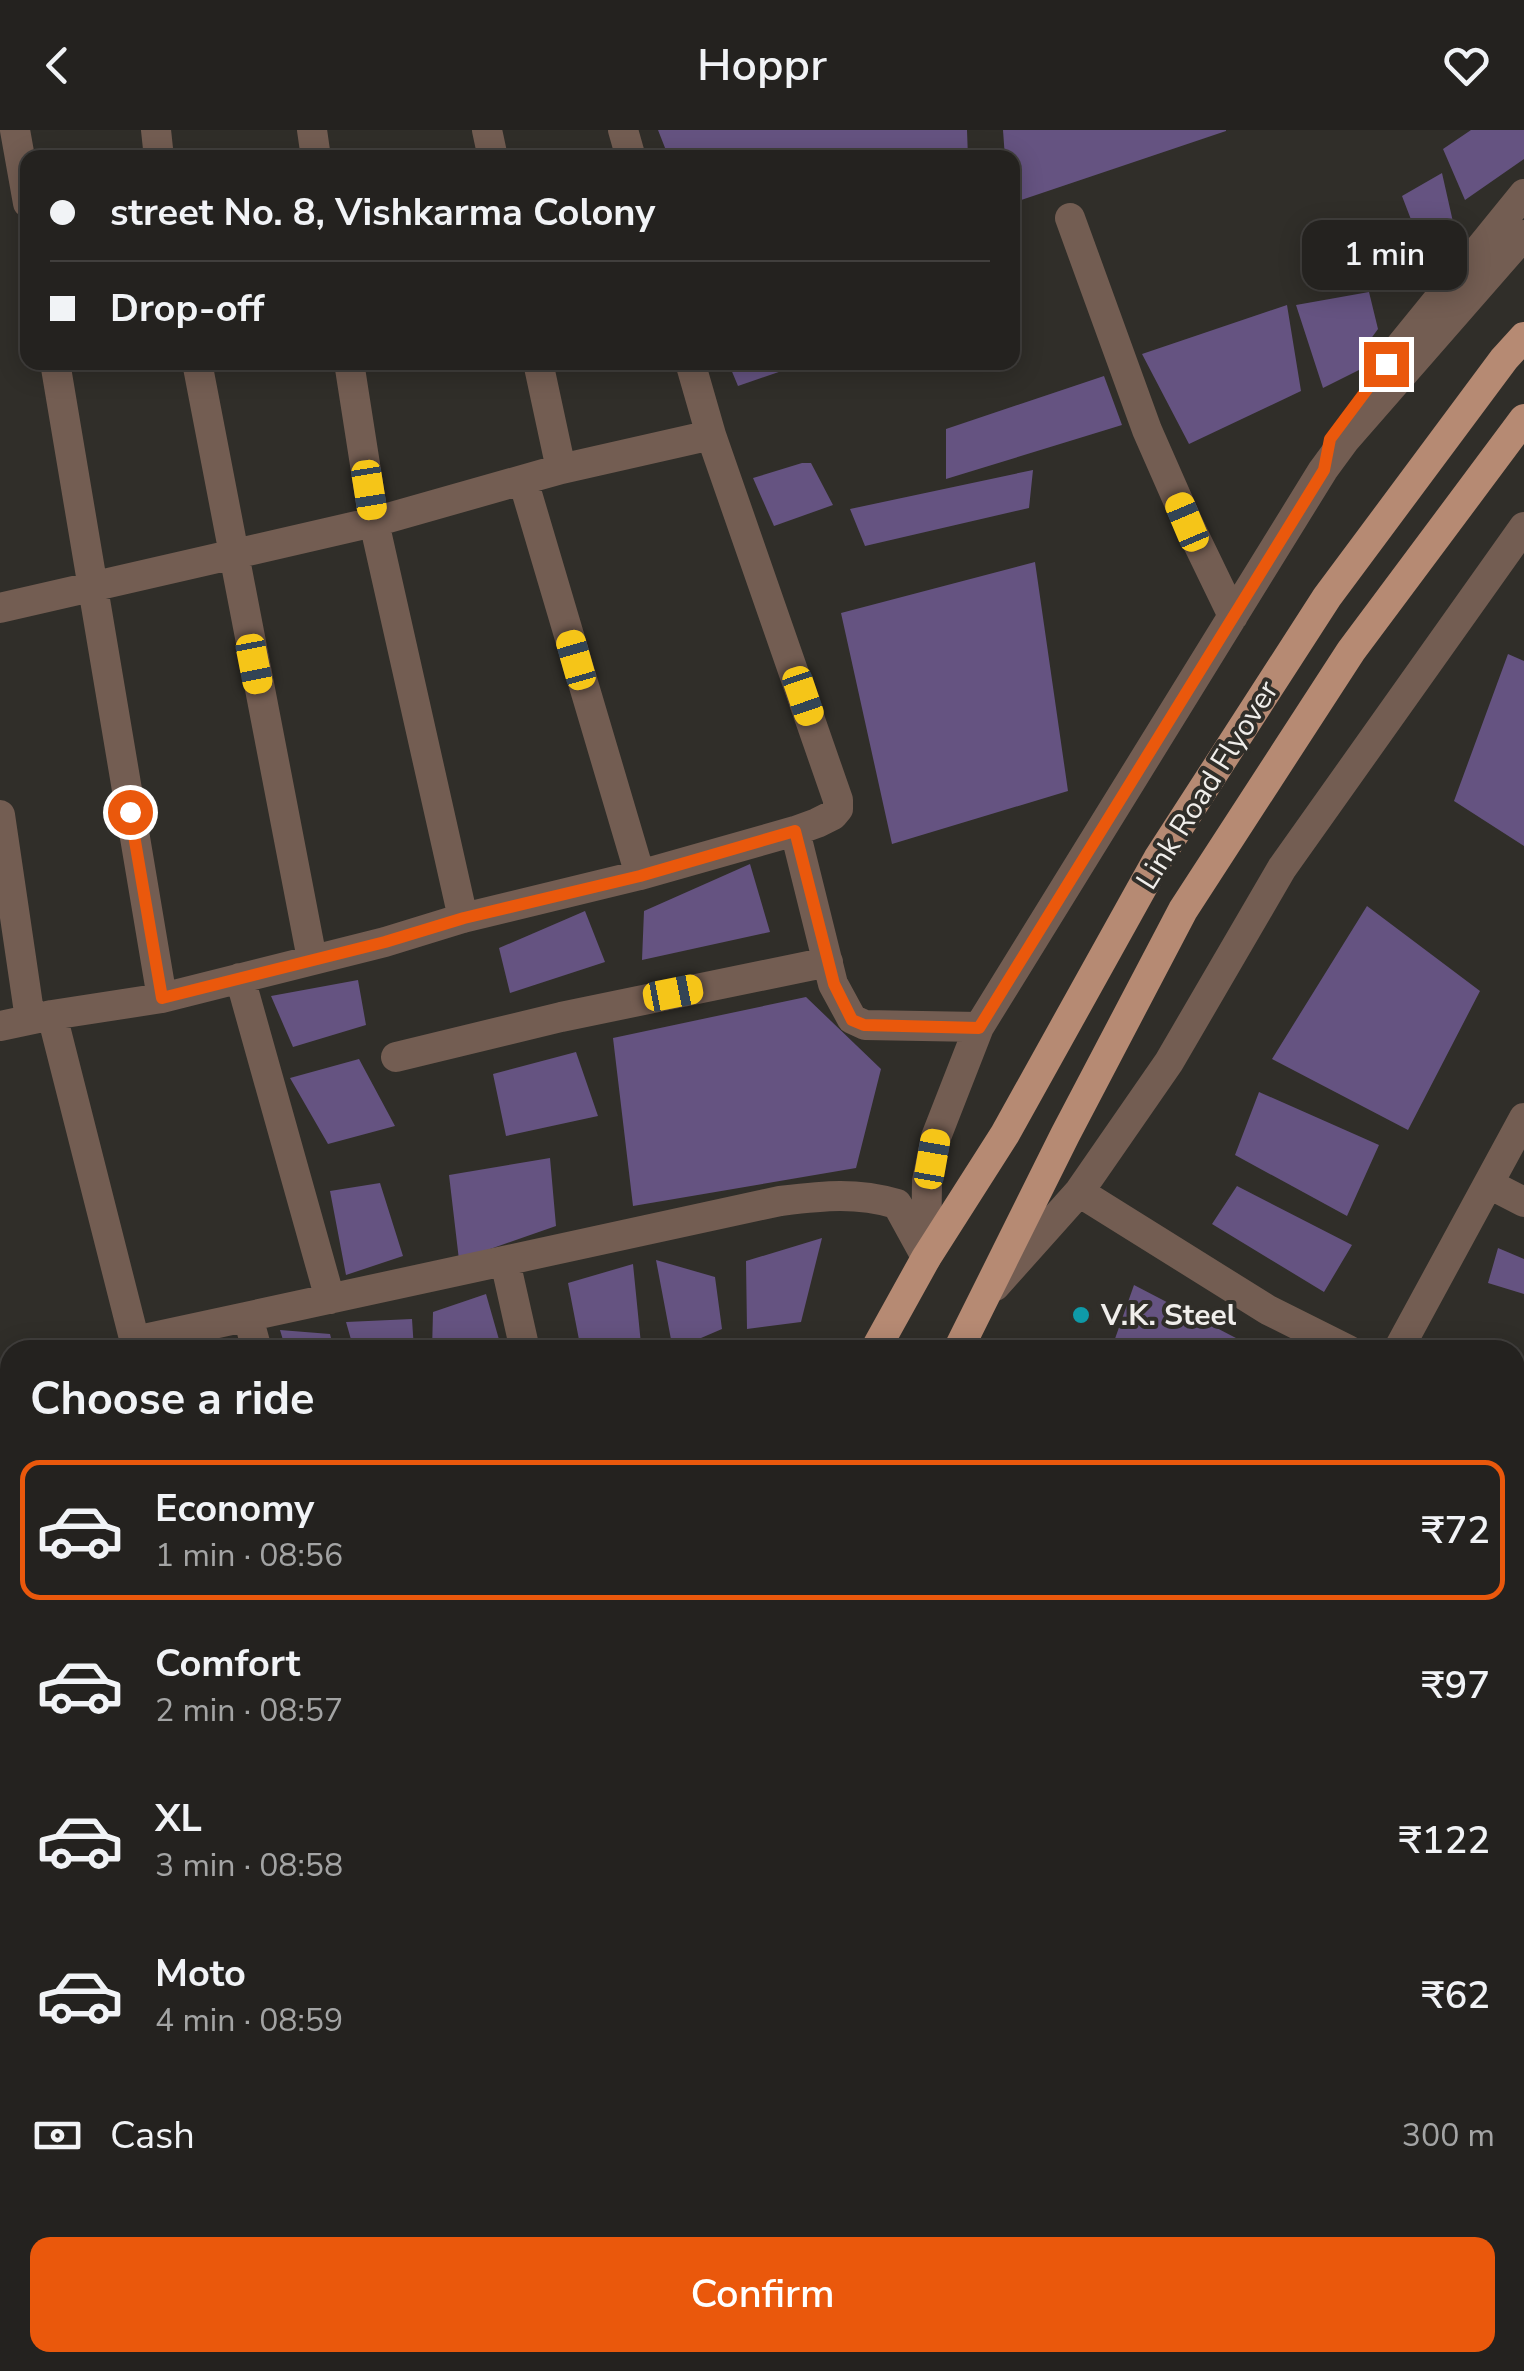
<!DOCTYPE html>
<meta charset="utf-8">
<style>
:root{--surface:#24221f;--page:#302f2c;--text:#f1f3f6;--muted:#a3a4a4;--line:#413f3d;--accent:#ea580c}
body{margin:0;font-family:"Nunito Sans",sans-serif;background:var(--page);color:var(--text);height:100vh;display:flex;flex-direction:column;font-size:38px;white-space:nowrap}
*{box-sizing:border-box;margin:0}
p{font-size:32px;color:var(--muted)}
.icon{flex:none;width:55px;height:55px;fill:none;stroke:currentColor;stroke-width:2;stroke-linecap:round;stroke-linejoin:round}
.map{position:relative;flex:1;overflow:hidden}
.side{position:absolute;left:0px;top:1210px;width:1525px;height:1032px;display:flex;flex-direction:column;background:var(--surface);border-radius:30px 30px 0 0;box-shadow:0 5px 25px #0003,0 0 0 2px var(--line)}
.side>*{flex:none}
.top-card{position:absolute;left:20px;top:20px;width:1000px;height:220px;border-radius:20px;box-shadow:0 5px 25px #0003,0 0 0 2px var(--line);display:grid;align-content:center;height:220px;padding:0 30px;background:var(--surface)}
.end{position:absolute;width:45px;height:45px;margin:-22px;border:12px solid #ea580c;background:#fff;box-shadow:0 0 0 5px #fff}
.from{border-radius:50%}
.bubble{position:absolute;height:70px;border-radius:20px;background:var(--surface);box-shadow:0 5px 25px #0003,0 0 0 2px var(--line);font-size:32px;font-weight:600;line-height:70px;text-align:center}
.car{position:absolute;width:30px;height:60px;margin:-30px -15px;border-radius:12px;box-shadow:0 0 8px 2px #0007;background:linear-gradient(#f5c518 24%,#345 0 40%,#f5c518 0 76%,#345 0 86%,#f5c518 0)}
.top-card b{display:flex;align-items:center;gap:35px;height:95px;font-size:38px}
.top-card b+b{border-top:2px solid var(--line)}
.top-card i{width:25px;height:25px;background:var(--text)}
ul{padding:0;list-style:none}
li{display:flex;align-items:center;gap:30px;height:140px;margin:0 20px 15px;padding:0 10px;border:5px solid transparent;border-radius:20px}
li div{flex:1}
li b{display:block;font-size:38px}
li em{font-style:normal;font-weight:600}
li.on{border-color:var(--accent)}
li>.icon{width:90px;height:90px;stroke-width:1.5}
h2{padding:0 30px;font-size:45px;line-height:120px}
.pay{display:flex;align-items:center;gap:25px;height:110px;padding:0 30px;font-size:38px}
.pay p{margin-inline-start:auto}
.button{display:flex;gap:20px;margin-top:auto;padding:20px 30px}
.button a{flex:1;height:115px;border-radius:20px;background:var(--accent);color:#fff;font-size:40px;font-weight:600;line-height:115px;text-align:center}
header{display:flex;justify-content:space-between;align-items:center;height:130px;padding:0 30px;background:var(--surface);font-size:45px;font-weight:600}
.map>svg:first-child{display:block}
.park{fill:url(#park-crowns)}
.building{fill:#655381}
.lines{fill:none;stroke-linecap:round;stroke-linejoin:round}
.minor{stroke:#735d52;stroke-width:30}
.major{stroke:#b68a73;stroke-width:30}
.route{stroke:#ea580c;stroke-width:12}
.culture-dot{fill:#0f9aa8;stroke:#302e29;stroke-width:4}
.labels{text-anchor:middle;stroke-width:8;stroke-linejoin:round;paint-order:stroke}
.street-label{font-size:30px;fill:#f0eeeb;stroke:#302e29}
.poi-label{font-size:30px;font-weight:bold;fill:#f0eeeb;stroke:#302e29;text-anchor:start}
</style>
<header><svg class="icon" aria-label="back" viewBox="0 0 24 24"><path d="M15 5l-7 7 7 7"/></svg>Hoppr<svg class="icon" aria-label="heart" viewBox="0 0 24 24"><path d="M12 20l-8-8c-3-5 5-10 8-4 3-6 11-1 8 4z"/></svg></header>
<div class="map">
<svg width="1524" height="2241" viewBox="0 0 1524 2241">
<defs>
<pattern id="park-crowns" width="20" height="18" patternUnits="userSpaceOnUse" patternTransform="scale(2.5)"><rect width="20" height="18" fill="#3b5336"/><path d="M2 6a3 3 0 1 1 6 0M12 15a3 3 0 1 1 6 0" fill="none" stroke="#586c53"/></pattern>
</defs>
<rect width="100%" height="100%" fill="#302e29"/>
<!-- park -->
<path class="park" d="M763 2232 868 2233 887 2241H758Z"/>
<!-- building -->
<path class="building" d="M658 0H967L968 28H669Z
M1003 0H1226V1L1012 73V28H1005Z
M1471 0H1524V29L1465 70 1443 19Z
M1442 43 1460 123 1428 134 1402 66Z
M1369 162 1378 199 1370 210 1359 240 1323 258 1296 175Z
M1287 175 1301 261 1189 314 1142 224Z
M728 232H804L805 233 738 256Z
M1104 246 1122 295 946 349V299Z
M802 333H811L833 375 774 396 753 348Z
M1033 340 1029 378 865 416 850 379Z
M1035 432 1068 661 892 714 841 483Z
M1508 524 1524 531V716L1454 671Z
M750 734 770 802 642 830 644 781Z
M1367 776 1480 861 1408 1000 1272 929Z
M585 781 605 832 510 863 499 818Z
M358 850 366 895 293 917 271 866Z
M806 867 881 939 856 1038 633 1076 613 908Z
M576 922 598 986 506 1006 493 944Z
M359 929 395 996 328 1014 290 948Z
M1259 962 1379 1015 1347 1086 1235 1025Z
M550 1028 556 1096 459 1130 449 1045Z
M380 1053 403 1126 346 1145 330 1061Z
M1237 1056 1352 1115 1324 1162 1212 1094Z
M822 1108 801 1192 747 1199 746 1131Z
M1498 1118 1524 1129V1164L1488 1153Z
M656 1130 715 1147 722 1199 673 1220Z
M633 1134 641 1214 624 1220H581L568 1153Z
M1134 1155 1259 1220H1111Z
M486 1164 502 1220H432L433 1182Z
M412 1189 414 1220H354L346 1192Z
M280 1200 330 1204 334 1220H286Z
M238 1208 241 1220H211L210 1212Z
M10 1960V2036L0 2039V1964Z
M3 2079 10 2108V2176L0 2177V2080Z
M63 2232H110L112 2241H65Z
M641 2232H705L700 2241H636Z
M957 2232H999L993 2241H952Z
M1018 2232H1089L1084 2241H1012Z
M1115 2232H1154L1152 2241H1111Z
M1200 2232H1229L1240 2241H1197Z"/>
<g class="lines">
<!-- minor -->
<path class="minor" d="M15 0 28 73
M156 0 159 28
M312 0 316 28
M487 0 493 28
M623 0 631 28
M1070 88 1147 300 1187 391 1233 486
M55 232 162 868
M197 232 312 829
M349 232 374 392 463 788
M538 232 561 339
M1381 240 1524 64
M523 350 640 745
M0 478 374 392 561 339 711 305
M0 685 30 889
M795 701 833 854 852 889 865 895 979 897
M240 848 330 1169
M52 885 137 1220
M0 896 52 885 162 868 385 812 463 788 640 745 795 701 817 693 833 685 838 679V670L711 305 690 232
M396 927 561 887 828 832
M1489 1054 1524 1072
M1079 1062 1268 1180 1348 1220
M926 1128 927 1051 936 1007 979 897 1323 340 1345 310 1524 105
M505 1131 525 1220
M995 1156 1079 1062 1169 932 1282 738 1524 397
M248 1187 257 1220
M135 1211 780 1071C823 1066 855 1062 897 1074L925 1125
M1398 1220 1524 988
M1515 1306 1524 1310
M1515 1350 1524 1332
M0 1565 5 1580
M0 1848 10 1846
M1515 1854 1524 1859
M0 2052 10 2050
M1515 2086 1524 2090
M896 2232 912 2241
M725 2241 729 2232
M1292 2241 1297 2232"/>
<!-- major -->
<path class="major" d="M875 1220 926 1128 1005 1004 1158 729 1327 467 1504 229 1524 207
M958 1220 1065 1005 1183 780 1351 521 1524 289
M323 2241 328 2232
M390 2241 394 2232"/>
</g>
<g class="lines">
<!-- route -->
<path class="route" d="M130 682 162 868 385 812 464 788 640 746 795 701 834 854 852 890 864 895 979 898 1324 340 1330 309 1386 234"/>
</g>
<!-- markers -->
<circle class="culture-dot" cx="1081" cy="1185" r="10"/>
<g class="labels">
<!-- street labels -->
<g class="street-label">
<text transform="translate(1207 655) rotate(-58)" y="10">Link Road Flyover</text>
</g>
<!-- poi labels -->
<g class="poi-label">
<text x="1101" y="1195">V.K. Steel</text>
</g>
</g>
</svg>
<i class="end from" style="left:130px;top:682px"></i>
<i class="end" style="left:1386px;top:234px"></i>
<div class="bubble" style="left:1302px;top:90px;width:165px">1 min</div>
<i class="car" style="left:369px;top:360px;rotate:171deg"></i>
<i class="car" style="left:1187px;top:392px;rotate:337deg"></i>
<i class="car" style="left:576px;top:530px;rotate:344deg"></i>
<i class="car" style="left:254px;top:534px;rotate:169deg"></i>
<i class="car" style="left:803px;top:566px;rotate:161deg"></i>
<i class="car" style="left:673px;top:863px;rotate:79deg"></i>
<i class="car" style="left:932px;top:1029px;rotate:10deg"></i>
<div class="top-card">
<b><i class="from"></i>street No. 8, Vishkarma Colony</b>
<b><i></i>Drop-off</b>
</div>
<section class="side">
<h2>Choose a ride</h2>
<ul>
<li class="on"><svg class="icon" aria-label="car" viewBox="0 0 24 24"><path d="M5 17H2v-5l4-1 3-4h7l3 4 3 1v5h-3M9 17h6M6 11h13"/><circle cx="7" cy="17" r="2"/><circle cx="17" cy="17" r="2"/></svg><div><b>Economy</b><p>1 min · 08:56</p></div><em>₹72</em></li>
<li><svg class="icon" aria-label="car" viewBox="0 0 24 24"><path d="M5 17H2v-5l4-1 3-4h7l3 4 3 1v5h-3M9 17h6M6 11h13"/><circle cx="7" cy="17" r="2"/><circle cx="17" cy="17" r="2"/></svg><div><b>Comfort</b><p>2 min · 08:57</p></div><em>₹97</em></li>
<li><svg class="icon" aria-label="car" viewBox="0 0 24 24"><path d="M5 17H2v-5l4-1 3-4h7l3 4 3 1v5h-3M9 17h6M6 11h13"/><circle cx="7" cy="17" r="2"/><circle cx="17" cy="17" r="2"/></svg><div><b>XL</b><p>3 min · 08:58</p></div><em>₹122</em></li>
<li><svg class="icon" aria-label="car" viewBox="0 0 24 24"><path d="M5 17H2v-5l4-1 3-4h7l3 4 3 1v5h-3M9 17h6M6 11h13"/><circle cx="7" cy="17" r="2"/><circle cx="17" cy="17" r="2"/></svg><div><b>Moto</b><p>4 min · 08:59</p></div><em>₹62</em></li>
</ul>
<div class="pay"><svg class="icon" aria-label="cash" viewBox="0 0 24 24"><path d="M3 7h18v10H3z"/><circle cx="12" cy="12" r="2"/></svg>Cash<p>300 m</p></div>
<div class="button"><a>Confirm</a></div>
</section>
</div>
